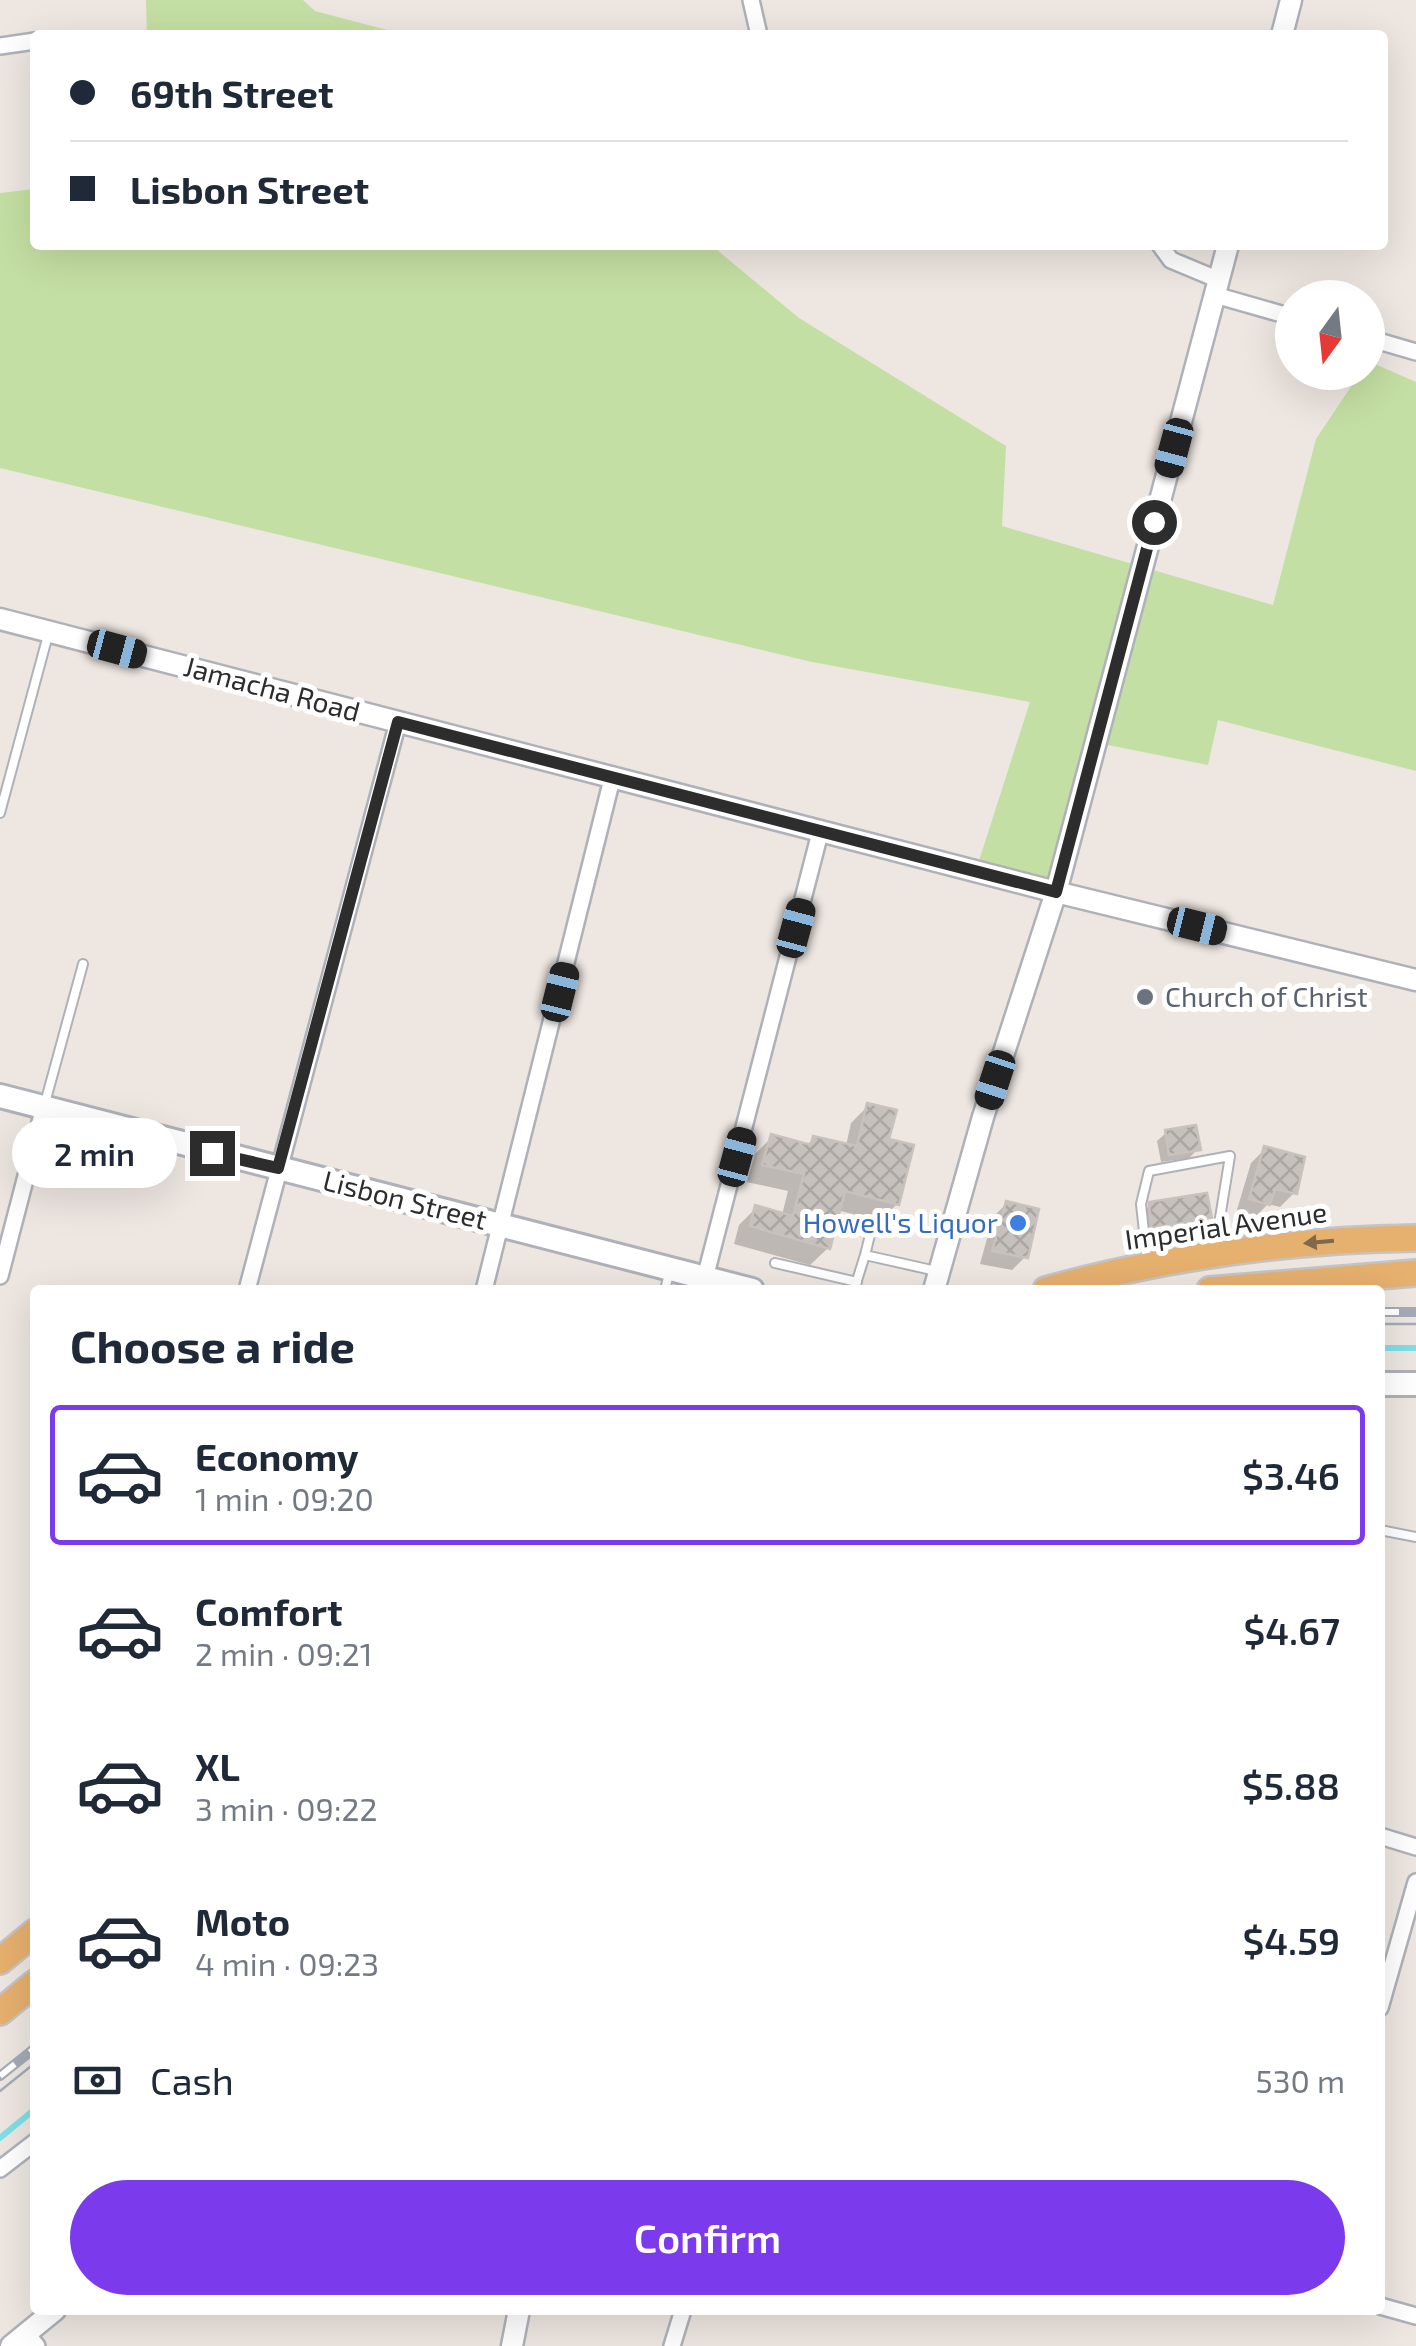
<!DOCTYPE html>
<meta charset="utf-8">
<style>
:root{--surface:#fff;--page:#f2f2f3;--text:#1f2937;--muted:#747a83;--line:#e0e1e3;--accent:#7c3aed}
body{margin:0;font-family:"Exo 2",sans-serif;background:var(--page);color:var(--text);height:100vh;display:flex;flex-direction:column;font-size:38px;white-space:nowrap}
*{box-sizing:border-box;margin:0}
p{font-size:32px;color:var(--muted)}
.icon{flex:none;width:55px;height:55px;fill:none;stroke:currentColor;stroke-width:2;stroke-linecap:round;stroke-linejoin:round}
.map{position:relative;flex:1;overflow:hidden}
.sheet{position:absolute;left:30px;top:1285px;width:1355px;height:1030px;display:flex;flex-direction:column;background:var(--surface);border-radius:10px;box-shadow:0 10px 40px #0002}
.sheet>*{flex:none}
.top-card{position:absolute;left:30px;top:30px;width:1358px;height:220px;border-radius:10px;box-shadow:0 10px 40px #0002;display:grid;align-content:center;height:220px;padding:0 40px;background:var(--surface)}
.needle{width:65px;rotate:195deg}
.tools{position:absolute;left:1275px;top:280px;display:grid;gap:20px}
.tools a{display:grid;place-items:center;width:110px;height:110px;border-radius:50%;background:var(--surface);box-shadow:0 10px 40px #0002;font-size:50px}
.end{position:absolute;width:45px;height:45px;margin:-22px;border:12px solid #2d2d2d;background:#fff;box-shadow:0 0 0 5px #fff}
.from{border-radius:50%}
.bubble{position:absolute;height:70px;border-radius:35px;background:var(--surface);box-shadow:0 10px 40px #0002;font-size:32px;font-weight:600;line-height:70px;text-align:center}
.car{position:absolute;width:30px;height:60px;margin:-30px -15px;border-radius:12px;box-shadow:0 0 8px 2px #0007;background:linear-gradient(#222 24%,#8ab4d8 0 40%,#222 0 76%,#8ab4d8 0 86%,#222 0)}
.top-card b{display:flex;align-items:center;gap:35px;height:95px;font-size:38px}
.top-card b+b{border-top:2px solid var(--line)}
.top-card i{width:25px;height:25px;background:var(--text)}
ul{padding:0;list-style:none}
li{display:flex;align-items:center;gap:30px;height:140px;margin:0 20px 15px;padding:0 20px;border:5px solid transparent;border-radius:10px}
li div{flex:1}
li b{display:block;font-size:38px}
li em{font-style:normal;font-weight:600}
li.current{border-color:var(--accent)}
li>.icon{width:90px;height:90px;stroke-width:1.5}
h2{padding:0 40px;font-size:45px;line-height:120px}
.pay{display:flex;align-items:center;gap:25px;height:110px;padding:0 40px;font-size:38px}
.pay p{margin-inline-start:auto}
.primary-button{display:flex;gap:20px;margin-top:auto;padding:20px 40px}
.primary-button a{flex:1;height:115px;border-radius:60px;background:var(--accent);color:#fff;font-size:40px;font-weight:600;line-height:115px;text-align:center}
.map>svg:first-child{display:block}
.green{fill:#c4dfa3}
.shadow{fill:#0003}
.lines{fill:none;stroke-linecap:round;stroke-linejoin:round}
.stream{stroke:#7ee0e6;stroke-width:6}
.building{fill:url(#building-cross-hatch);stroke:#c9c1bb;stroke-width:2.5}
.service-casing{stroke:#aeb2b8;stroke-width:12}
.minor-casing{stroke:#aeb2b8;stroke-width:20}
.tertiary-casing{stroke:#aeb2b8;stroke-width:25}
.secondary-casing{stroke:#aeb2b8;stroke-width:28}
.primary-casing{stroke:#c4c4c4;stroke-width:30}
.service{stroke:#fff;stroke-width:8}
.minor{stroke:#fff;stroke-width:15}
.tertiary{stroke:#fff;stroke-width:20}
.secondary{stroke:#fff;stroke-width:22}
.primary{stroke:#e6b06e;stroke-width:25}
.tram{stroke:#a4aab6;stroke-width:2.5}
.rail-casing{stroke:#a4aab6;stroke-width:10}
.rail{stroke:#fff;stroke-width:6;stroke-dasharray:19;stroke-linecap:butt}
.oneway{fill:#80684a}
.route{stroke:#2d2d2d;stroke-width:12}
.worship-dot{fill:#6b7280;stroke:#fff;stroke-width:4}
.shop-dot{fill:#3f7fe0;stroke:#fff;stroke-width:4}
.labels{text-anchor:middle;stroke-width:10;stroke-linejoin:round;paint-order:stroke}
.street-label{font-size:28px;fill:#2d2d2d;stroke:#fff}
.worship-label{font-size:28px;fill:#5b616d;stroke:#fff;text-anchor:start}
.shop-label{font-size:28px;fill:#366cbe;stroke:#fff;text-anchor:end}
</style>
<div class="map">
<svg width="1416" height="2346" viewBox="0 0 1416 2346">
<defs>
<pattern id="building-cross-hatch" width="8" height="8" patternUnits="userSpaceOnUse" patternTransform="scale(2.5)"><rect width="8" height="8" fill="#c6c1bc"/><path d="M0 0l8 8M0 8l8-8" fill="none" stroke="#aaa6a2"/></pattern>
</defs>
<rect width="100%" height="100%" fill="#ede6e1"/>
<!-- green -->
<path class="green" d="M146 0H303L315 11 406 35H147Z
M35 189V245H711L799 318 1006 446 1002 526 1273 605 1316 439 1360 373 1368 372V361L1416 382V771L1218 720 1208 765 1088 741 1056 892 976 870 1030 702 812 662 0 468V193Z"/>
<!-- shadow -->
<path class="shadow" d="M868 1106 885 1141 897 1204 880 1221 837 1210 828 1248 810 1265 734 1244 739 1225 756 1208 782 1215 788 1191 747 1182 755 1154 772 1137 806 1146 814 1138 846 1146 851 1123Z
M1166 1133 1198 1149 1189 1158 1161 1162 1157 1141Z
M1265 1149 1294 1193 1280 1207 1268 1204 1254 1218 1236 1213 1251 1163Z
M1007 1203 1026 1256 1012 1270 980 1264 993 1217Z
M1150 1205 1210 1217 1201 1226 1143 1236 1141 1214Z"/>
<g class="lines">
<!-- stream -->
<path class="stream" d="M1380 1348H1416
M0 2138 35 2109"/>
</g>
<!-- building -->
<path class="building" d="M867 1103 897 1110 889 1139 914 1145 899 1205 845 1191 830 1249 750 1226 755 1205 793 1216 804 1174 762 1165 771 1134 811 1145 813 1136 857 1146Z
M1196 1125 1201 1150 1169 1155 1165 1130Z
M1264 1146 1305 1157 1297 1194 1275 1189 1270 1205 1249 1199Z
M1207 1193 1212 1218 1151 1228 1149 1202Z
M1006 1201 1039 1209 1028 1258 992 1251Z"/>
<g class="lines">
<defs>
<path id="service" d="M0 813 48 635
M45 1103 83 964
M865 1255 874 1219
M1147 1260 1141 1204 1149 1171 1230 1156 1215 1249
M775 1263 857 1282
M665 1290 669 1273
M854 1290 865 1255 936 1271
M1380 1530 1416 1537"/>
<path id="minor" d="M751 0 759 35
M0 46 35 41
M1160 245 1171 260 1219 280
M1215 295 1292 317
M1368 338 1416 352
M0 1276 44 1107
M705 1278 821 829
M247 1290 398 722
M484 1290 613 775
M1380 1836 1416 1847
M1380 2008 1416 1882
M0 2169 35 2142
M1380 2306 1416 2316
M27 2334 37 2346
M672 2346 683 2310"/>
<path id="tertiary" d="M1282 35 1291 0
M0 619 1056 892 1416 980
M934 1290 983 1117 1056 892 1228 245
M11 2346 55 2310
M512 2346 519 2310"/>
<path id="secondary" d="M0 1096 752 1290
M1380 1384H1416"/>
<path id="primary" d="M1046 1290C1167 1256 1290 1240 1416 1238
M1210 1290 1416 1273
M0 1961 35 1932
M0 2012 35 1983"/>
</defs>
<!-- service casing -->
<use href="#service" class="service-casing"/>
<!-- minor casing -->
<use href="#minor" class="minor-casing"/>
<!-- tertiary casing -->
<use href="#tertiary" class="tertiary-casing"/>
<!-- secondary casing -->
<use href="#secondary" class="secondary-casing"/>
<!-- primary casing -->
<use href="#primary" class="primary-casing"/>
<!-- service -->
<use href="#service" class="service"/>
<!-- minor -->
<use href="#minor" class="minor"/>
<!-- tertiary -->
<use href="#tertiary" class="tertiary"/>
<!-- secondary -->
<use href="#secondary" class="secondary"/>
<!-- primary -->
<use href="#primary" class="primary"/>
<!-- tram -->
<path class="tram" d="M1380 1324H1416
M0 2091 35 2063"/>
<defs>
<path id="rail" d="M1380 1312H1416
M0 2076 35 2048"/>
</defs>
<!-- rail casing -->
<use href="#rail" class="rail-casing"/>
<!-- rail -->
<use href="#rail" class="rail"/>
</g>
<!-- one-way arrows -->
<defs><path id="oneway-solid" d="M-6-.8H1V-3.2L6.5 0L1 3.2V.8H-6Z" transform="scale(2.5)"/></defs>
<use class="oneway" href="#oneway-solid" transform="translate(1319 1242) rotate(175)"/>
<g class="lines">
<!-- route -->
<path class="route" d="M212 1153 278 1168 398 722 1056 892 1154 522"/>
</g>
<!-- markers -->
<circle class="worship-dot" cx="1145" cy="997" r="10"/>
<circle class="shop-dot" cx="1018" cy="1223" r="10"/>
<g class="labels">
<!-- street labels -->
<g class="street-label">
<text transform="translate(272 689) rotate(15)" y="10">Jamacha Road</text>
<text transform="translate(405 1200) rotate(14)" y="10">Lisbon Street</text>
<text transform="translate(1226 1226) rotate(-8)" y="10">Imperial Avenue</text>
</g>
<!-- worship labels -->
<g class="worship-label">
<text x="1165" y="1007">Church of Christ</text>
</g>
<!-- shop labels -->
<g class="shop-label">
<text x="998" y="1233">Howell's Liquor</text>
</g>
</g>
</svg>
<div class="tools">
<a><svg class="needle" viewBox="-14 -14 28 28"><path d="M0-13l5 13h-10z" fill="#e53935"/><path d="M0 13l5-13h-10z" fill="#747a83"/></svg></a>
</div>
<i class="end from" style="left:1154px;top:522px"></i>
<i class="end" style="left:212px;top:1153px"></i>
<div class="bubble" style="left:12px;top:1118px;width:165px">2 min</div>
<i class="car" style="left:1174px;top:448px;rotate:195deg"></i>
<i class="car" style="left:117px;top:649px;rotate:105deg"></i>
<i class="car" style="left:1197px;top:926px;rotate:104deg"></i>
<i class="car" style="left:796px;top:928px;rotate:15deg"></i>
<i class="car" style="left:560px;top:992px;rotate:14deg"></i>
<i class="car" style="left:995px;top:1080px;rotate:198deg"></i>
<i class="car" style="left:737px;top:1157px;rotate:15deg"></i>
<div class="top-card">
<b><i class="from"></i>69th Street</b>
<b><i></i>Lisbon Street</b>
</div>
<section class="sheet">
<h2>Choose a ride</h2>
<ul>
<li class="current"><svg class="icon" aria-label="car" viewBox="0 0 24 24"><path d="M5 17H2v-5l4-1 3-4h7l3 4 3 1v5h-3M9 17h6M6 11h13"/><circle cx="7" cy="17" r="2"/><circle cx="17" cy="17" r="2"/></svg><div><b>Economy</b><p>1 min · 09:20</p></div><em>$3.46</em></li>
<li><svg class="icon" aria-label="car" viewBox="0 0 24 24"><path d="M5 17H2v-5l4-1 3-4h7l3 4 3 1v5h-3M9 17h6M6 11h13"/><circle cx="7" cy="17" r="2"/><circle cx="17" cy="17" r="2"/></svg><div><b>Comfort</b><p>2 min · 09:21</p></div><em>$4.67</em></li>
<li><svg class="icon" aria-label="car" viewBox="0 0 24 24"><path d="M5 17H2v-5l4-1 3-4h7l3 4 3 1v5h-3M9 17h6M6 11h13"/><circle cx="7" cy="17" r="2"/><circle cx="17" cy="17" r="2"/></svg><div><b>XL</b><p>3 min · 09:22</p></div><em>$5.88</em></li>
<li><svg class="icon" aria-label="car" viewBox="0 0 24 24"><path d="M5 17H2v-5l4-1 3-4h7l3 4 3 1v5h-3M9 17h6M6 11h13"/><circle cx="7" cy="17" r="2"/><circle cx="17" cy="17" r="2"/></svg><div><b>Moto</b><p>4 min · 09:23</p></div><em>$4.59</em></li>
</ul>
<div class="pay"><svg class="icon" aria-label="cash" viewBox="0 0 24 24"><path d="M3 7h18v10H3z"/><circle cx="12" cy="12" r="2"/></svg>Cash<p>530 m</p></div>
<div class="primary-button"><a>Confirm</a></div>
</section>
</div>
